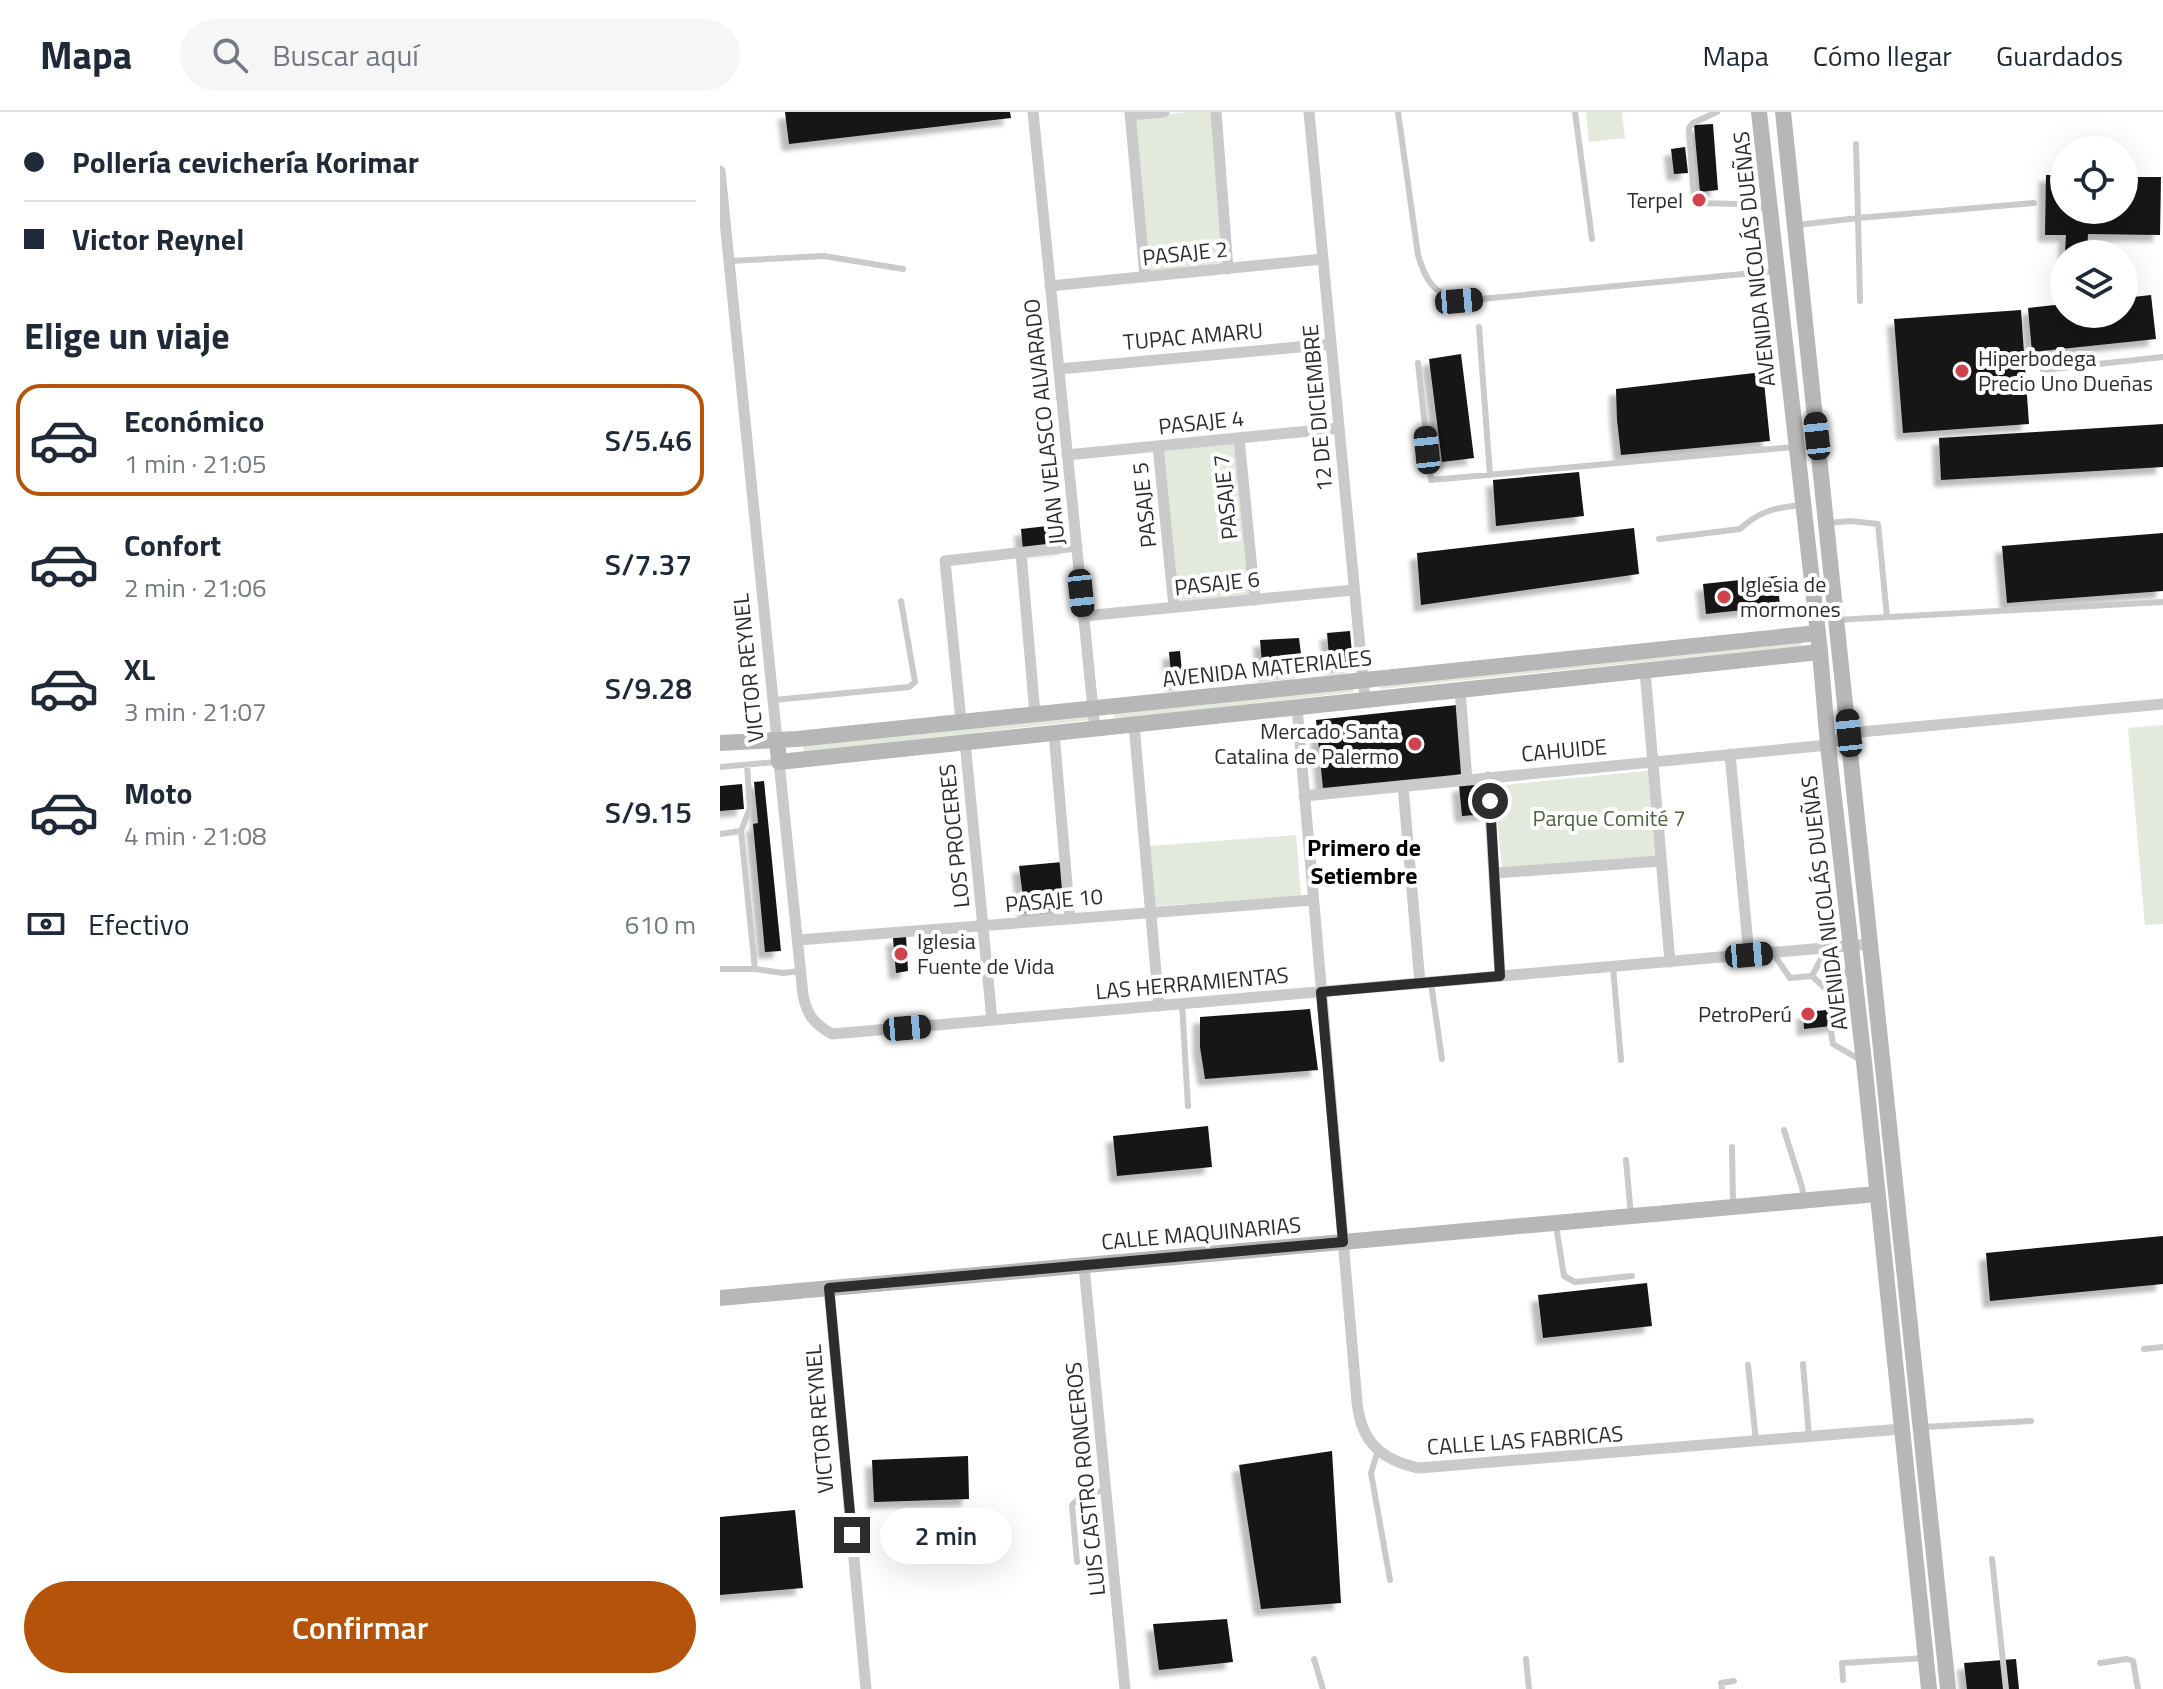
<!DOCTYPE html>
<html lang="es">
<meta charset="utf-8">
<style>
:root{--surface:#fff;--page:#f6f6f7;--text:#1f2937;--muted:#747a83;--line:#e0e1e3;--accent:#b45309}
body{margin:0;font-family:"Titillium Web",sans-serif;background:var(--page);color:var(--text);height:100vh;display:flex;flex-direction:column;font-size:30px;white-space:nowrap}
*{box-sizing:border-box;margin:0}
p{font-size:26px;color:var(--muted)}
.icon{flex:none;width:44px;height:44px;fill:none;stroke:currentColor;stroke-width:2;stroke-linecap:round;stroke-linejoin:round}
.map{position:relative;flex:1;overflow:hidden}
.panel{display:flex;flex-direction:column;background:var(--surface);width:720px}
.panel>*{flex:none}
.top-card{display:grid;align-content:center;height:176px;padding:0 24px;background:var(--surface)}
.fabs{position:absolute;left:1330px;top:24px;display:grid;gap:16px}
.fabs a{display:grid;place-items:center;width:88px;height:88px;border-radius:50%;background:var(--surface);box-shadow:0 8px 32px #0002;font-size:40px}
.end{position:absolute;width:36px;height:36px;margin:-18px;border:10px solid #2d2d2d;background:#fff;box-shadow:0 0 0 4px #fff}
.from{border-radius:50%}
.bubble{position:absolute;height:56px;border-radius:28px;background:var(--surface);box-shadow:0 8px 32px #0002;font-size:26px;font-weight:600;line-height:56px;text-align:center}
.car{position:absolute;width:24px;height:48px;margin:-24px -12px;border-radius:10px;box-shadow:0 0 6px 2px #0007;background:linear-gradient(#222 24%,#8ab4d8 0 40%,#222 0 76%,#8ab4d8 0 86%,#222 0)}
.top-card b{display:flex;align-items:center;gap:28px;height:76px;font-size:30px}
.top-card b+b{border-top:2px solid var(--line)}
.top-card i{width:20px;height:20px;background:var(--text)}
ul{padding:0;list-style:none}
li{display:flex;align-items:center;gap:24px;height:112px;margin:0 16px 12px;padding:0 8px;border:4px solid transparent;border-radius:24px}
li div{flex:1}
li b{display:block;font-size:30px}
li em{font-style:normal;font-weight:600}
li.selected{border-color:var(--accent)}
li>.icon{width:72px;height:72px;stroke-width:1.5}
h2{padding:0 24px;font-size:36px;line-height:96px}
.pay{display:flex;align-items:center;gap:20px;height:88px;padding:0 24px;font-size:30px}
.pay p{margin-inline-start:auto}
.primary-button{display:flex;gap:16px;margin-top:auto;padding:16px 24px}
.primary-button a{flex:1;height:92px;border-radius:48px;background:var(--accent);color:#fff;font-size:32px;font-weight:600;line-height:92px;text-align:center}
header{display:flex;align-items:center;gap:48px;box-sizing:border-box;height:112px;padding:0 40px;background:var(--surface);border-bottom:2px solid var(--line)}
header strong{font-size:38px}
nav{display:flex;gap:44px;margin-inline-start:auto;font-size:28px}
.search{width:560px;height:72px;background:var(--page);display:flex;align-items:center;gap:20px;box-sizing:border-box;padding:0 28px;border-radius:44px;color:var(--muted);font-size:30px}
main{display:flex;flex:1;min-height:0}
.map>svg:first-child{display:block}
.green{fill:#e3e9dc}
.building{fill:#141414;filter:url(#shadow)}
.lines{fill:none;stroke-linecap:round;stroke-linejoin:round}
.lane{stroke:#cacaca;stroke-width:6}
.street{stroke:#cacaca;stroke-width:11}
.secondary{stroke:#b7b7b7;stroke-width:16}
.route{stroke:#2d2d2d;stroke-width:10}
.poi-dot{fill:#d0424c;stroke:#fff;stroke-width:3}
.labels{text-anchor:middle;stroke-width:8;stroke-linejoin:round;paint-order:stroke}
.poi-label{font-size:22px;fill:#2d2d2d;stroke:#fff;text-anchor:end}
.street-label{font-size:22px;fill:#2d2d2d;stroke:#fff}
.park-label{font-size:22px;fill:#506340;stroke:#fff}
.neighbourhood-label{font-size:24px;font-weight:bold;fill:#000;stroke:#fff}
</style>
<header>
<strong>Mapa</strong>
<div class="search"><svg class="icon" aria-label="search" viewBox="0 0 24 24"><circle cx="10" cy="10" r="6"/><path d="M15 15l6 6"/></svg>Buscar aquí</div>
<nav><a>Mapa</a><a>Cómo llegar</a><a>Guardados</a></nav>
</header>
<main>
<section class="panel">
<div class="top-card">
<b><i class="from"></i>Pollería cevichería Korimar</b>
<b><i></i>Victor Reynel</b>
</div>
<h2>Elige un viaje</h2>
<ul>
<li class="selected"><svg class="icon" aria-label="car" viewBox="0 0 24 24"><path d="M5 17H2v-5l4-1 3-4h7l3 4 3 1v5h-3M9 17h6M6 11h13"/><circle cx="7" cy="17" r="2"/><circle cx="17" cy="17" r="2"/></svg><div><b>Económico</b><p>1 min · 21:05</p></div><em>S/5.46</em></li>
<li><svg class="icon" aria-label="car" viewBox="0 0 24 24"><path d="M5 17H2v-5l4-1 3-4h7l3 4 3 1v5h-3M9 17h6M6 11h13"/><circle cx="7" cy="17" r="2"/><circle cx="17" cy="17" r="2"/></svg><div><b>Confort</b><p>2 min · 21:06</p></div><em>S/7.37</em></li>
<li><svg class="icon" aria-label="car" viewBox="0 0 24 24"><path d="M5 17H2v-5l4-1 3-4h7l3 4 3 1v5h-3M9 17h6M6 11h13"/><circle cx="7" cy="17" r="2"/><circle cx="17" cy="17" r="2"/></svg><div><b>XL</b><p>3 min · 21:07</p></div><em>S/9.28</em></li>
<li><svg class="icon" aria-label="car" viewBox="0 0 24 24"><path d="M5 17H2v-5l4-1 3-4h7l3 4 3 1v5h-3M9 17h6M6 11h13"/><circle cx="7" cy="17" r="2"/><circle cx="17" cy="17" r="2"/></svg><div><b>Moto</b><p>4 min · 21:08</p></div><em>S/9.15</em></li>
</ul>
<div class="pay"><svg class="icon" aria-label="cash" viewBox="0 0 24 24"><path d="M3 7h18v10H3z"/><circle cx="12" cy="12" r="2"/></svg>Efectivo<p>610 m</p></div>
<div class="primary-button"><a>Confirmar</a></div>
</section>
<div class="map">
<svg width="1443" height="1577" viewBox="0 0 1443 1577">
<defs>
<filter id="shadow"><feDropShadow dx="-7" dy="7" stdDeviation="2" flood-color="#0004"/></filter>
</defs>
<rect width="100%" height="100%" fill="#fff"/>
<!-- green -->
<path class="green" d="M469 0H493L505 153 429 162 415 5Z
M866 0H902L905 26 869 30Z
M518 329 532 484 458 491 440 337Z
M1080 524 1082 534 660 577V566Z
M632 567 634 580 395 608 392 593Z
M368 597 369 608 84 640 82 627Z
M1443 613V812L1425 813 1408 616Z
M935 658 944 745 782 756 774 674Z
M576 723 581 784 435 794 430 734Z"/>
<!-- building -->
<path class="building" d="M65 0H290L291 6 69 32Z
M993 12 998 78 980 80 974 13Z
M965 35 968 61 954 62 951 37Z
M1326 63H1344V98H1404V65H1441L1440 123 1368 122 1367 141 1345 140 1346 123H1325Z
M1431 183 1436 227 1312 240 1308 196 1344 192V202H1404V186Z
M1301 198 1309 312 1183 321 1174 207Z
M741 242 754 346 722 350 709 247Z
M1043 260 1050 329 901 343 897 308 896 277Z
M1443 312V355L1221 368 1219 326Z
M859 360 864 404 776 414 773 368Z
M345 412 347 434 303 439 301 417Z
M914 416 919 462 701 493 697 441Z
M1443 421V479L1287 491 1282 434Z
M1057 464 1060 494 986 502 983 472Z
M630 519 633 553 610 555 607 521Z
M579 526 583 558 543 562 540 528Z
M460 539 463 571 452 572 449 540Z
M737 593 744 662 603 676 596 608Z
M44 669 61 839 45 840 33 712 38 711 34 670Z
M764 670 768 702 742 704 739 673Z
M22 672 24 697 0 699V674Z
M342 750 347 796 305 801 299 754Z
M186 824 188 859 176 861 173 826Z
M590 897 598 958 485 967 480 935V905Z
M1119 897 1120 913 1084 917 1083 900Z
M488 1014 492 1055 397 1064 393 1024Z
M1443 1124V1172L1270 1189 1266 1141Z
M927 1171 932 1214 823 1226 818 1183Z
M612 1339 621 1491 541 1497 519 1353Z
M248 1344 249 1387 154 1390 152 1348Z
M75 1398 83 1476 0 1483V1405Z
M507 1507 513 1550 439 1558 433 1512Z
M1296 1547 1299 1577H1247L1244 1551Z"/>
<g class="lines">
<!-- lane -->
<path class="lane" d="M678 0 698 143C706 169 712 180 739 189L1055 159
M855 0 872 127
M997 0 973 11 969 16 974 83 980 91 1016 92 1049 97
M1078 113 1138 106 1136 32
M9 149 104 144 183 157
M1140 189 1138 106 1314 91
M759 215 770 363
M698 251 711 368 1075 335
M1323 258 1443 245
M1108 411 1130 409 1158 412 1167 505
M939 427 1020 417C1039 399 1057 395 1083 393
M1116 508 1443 490
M54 588 189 575 195 570 181 489
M27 653 30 696 21 719 35 857
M0 655 56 650
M0 722 21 719
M1053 841 1070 866 1092 864 1107 836
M893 855 901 948
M0 857H35L63 861 80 859
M1092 864 1107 878
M711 871 722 947
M462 892 468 994
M1109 898 1107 878 1130 856
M1110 914 1113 932 1142 949
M1064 1018 1082 1075 1084 1088
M1012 1035 1013 1091
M906 1048 911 1104
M836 1114 844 1164 855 1170 912 1164
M1424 1237 1443 1235
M1083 1252 1089 1324
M1028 1253 1036 1329
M1204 1315 1311 1309
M658 1338 651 1361 670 1468
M1272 1447 1286 1577
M357 1450 352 1393 358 1387 386 1377
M594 1547 603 1577
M806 1547 809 1577
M1380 1551 1407 1547 1413 1549 1418 1577
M1123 1568 1122 1551 1205 1546
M1002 1577 1001 1571 1014 1569"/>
<!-- street -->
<path class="street" d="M313 0 375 617
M410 0 425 165
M496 0 508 157
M589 0 645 588
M410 3 444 0
M0 59 57 628
M330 174 603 147
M339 257 611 232
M519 326 535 488
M438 334 454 495
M347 343 619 316
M301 441 315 602
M364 504 634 478
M925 559 950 850
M740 578 747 668
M577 595 637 1290C641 1329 660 1348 699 1356L1181 1317
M241 609 225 449 357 434
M414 613 439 894
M334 621 350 807
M245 630 272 908
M1010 642 1029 843
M59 650 83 883C87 903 94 912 112 922L1151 832
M768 665 780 864
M683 674 700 871
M584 684 1108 633 1129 621 1443 592
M775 761 941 749
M78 828 593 788
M364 1154 405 1577
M109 1176 146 1577"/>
<!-- secondary -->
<path class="secondary" d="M1039 0 1100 540 1108 633 1144 950 1209 1577
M1063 0 1228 1577
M57 628 59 650 1100 540
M0 631 77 627 1098 521
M0 1186 1157 1082"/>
</g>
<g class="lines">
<!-- route -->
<path class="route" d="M132 1423 109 1176 623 1130 601 880 780 864 770 689"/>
</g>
<!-- markers -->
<g class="poi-dot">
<circle cx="979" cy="88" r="8"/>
<circle cx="1242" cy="259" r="8"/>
<circle cx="1004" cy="485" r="8"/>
<circle cx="695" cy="632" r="8"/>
<circle cx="181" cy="842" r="8"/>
<circle cx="1088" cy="902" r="8"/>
</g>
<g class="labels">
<!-- poi labels -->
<g class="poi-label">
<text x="963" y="96">Terpel</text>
<text x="1258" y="254" text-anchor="start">Hiperbodega<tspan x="1258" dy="25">Precio Uno Dueñas</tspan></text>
<text x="1020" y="480" text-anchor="start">Iglesia de<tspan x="1020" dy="25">mormones</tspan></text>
<text x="679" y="627">Mercado Santa<tspan x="679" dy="25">Catalina de Palermo</tspan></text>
<text x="197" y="837" text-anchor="start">Iglesia<tspan x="197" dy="25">Fuente de Vida</tspan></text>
<text x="1072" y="910">PetroPerú</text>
</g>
<!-- street labels -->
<g class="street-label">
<text transform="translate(465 141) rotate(-6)" y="8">PASAJE 2</text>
<text transform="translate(1034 147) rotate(-96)" y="8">AVENIDA NICOLÁS DUEÑAS</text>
<text transform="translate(473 224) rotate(-5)" y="8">TUPAC AMARU</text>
<text transform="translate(597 296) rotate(-95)" y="8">12 DE DICIEMBRE</text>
<text transform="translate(324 310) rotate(-96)" y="8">JUAN VELASCO ALVARADO</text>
<text transform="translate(481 310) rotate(-6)" y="8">PASAJE 4</text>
<text transform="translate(505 385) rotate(-96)" y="8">PASAJE 7</text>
<text transform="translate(424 393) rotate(-96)" y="8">PASAJE 5</text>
<text transform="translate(497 471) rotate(-6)" y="8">PASAJE 6</text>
<text transform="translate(28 556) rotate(-96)" y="8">VICTOR REYNEL</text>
<text transform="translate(547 556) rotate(-6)" y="8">AVENIDA MATERIALES</text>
<text transform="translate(844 638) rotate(-5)" y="8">CAHUIDE</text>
<text transform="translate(234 724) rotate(-96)" y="8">LOS PROCERES</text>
<text transform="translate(334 788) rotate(-5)" y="8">PASAJE 10</text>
<text transform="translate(1104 791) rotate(-97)" y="8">AVENIDA NICOLÁS DUEÑAS</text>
<text transform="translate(472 871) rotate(-5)" y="8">LAS HERRAMIENTAS</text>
<text transform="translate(481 1121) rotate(-5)" y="8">CALLE MAQUINARIAS</text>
<text transform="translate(99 1307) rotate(-95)" y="8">VICTOR REYNEL</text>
<text transform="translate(805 1328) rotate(-4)" y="8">CALLE LAS FABRICAS</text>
<text transform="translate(365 1367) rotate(-96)" y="8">LUIS CASTRO RONCEROS</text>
</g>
<!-- park labels -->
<g class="park-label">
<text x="889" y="714">Parque Comité 7</text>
</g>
<!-- neighbourhood labels -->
<g class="neighbourhood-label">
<text x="644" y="744">Primero de<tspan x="644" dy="28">Setiembre</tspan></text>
</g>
</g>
</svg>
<div class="fabs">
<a><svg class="icon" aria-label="locate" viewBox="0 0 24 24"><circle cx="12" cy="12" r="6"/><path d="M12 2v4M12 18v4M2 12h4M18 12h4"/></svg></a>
<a><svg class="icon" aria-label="layers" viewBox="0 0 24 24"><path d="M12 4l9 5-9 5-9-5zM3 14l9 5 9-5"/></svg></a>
</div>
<i class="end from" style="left:770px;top:689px"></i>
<i class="end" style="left:132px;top:1423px"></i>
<div class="bubble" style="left:160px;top:1396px;width:132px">2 min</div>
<i class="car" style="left:739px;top:189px;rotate:85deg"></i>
<i class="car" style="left:1097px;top:324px;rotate:354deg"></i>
<i class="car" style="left:707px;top:338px;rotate:354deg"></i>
<i class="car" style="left:361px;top:481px;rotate:174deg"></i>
<i class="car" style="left:1129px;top:621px;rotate:354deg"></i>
<i class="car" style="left:1029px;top:843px;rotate:85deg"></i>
<i class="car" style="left:187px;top:916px;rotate:85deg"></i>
</div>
</main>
